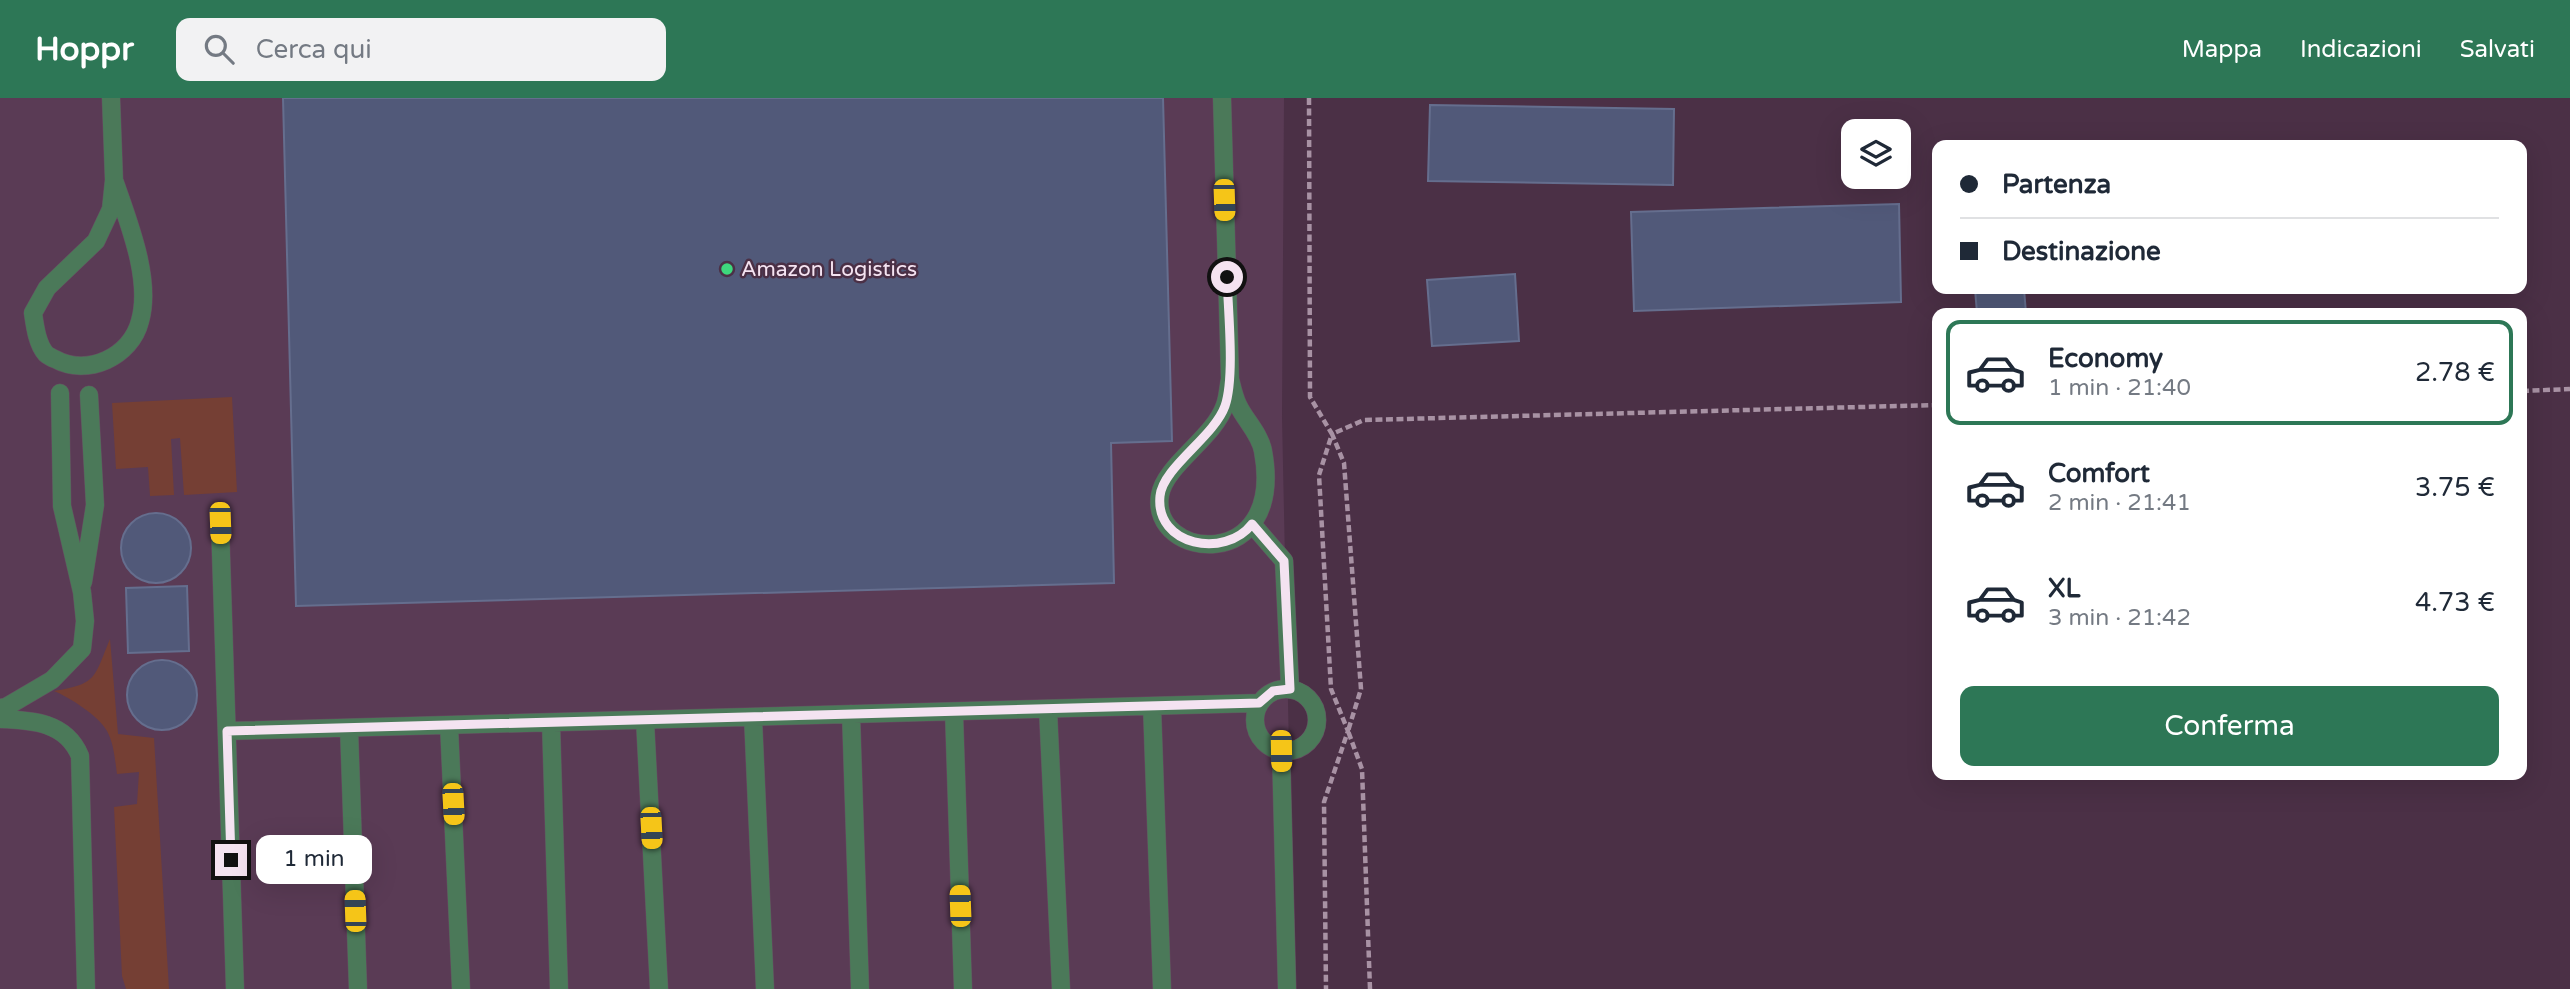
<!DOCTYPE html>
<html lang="it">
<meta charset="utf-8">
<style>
:root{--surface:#fff;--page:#f2f2f3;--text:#1f2937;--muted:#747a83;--line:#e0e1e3;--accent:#2d7756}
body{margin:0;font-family:"Varela Round",sans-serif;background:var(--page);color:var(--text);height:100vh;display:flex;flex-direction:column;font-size:26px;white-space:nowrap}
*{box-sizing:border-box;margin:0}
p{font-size:23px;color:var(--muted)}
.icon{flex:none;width:38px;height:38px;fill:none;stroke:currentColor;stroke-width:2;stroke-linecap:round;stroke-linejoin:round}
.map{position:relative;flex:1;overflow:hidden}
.drawer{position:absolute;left:1932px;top:210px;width:595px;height:472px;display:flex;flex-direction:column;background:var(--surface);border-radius:14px;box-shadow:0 7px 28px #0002}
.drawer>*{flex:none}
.top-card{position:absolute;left:1932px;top:42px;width:595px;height:154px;border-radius:14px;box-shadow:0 7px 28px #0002;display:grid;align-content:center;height:154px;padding:0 28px;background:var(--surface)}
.tools{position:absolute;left:1841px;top:21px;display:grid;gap:14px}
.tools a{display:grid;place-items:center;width:70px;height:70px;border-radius:14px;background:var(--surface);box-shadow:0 7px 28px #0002;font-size:35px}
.end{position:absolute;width:32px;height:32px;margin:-16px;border:9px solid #f4e3f1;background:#111;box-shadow:0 0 0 4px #111}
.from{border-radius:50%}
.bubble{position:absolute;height:49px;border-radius:14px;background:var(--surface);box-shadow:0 7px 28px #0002;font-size:23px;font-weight:600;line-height:49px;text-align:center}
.car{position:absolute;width:21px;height:42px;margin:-21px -10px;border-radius:9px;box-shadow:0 0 5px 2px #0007;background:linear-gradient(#f5c518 24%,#345 0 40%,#f5c518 0 76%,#345 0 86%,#f5c518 0)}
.top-card b{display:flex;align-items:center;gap:24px;height:66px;font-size:26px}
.top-card b+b{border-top:2px solid var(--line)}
.top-card i{width:18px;height:18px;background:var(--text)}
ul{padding:12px 0 0;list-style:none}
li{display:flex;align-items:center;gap:21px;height:105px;margin:0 14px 10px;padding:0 14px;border:4px solid transparent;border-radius:14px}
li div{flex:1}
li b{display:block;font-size:26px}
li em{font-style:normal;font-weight:600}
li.current{border-color:var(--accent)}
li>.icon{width:63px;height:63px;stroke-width:1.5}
.cta{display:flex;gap:14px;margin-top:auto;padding:14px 28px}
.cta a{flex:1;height:80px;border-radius:14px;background:var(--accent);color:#fff;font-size:28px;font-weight:600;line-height:80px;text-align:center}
header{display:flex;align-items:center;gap:42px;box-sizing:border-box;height:98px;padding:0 35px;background:var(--accent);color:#fff}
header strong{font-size:33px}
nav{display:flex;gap:38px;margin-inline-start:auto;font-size:24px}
.search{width:490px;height:63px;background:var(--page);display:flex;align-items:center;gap:18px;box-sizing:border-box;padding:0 24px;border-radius:14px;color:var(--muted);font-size:26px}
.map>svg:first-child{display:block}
.built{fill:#5a3b55}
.green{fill:#753f34}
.building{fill:#515979;stroke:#656e8e;stroke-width:2}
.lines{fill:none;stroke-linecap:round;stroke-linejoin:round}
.minor-casing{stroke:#664d61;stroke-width:19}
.path{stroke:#a892a4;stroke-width:4.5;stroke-dasharray:7 3.5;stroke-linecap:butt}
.minor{stroke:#4b7959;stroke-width:18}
.route{stroke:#f4e3f1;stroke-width:9}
.poi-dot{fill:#3ed77d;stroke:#4b3046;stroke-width:2.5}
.labels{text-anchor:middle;stroke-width:5;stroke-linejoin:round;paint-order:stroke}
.poi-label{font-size:21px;fill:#f4e3f1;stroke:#4b3046;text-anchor:start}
</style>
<header>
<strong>Hoppr</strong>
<div class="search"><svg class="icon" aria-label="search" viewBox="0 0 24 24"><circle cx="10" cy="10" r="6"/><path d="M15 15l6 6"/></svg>Cerca qui</div>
<nav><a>Mappa</a><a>Indicazioni</a><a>Salvati</a></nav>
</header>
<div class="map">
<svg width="2570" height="891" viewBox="0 0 2570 891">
<rect width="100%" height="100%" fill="#4b3046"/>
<!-- built -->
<path class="built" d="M0 0H1284L1282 319 1294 891H0Z"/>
<!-- green -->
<path class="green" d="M232 299 237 394 184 397 180 340 171 341 174 397 150 398 148 369 116 371 112 305Z
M110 541 118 636 154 640 169 891H126L122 878 114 709 137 706 139 674 117 676C115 662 114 646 107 633 99 618 69 599 54 593 98 586 94 579 110 541Z"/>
<!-- building -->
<path class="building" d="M283 0H1163L1172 343 1111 345 1114 485 296 508Z
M1430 7 1674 11 1673 87 1428 83Z
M1899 106 1901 204 1634 213 1631 114Z
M1515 176 1519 243 1432 248 1427 182Z
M1975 191H2024L2026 215H1977Z
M121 450a35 35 0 1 1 70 0a35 35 0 1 1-70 0Z
M187 488 189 553 128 555 126 490Z
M127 597a35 35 0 1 1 70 0a35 35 0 1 1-70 0Z"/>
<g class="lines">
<defs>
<path id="minor" d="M111 0 114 82 111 111 96 143 47 190 33 215C35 228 37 246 46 256 47 257 54 261 55 261 87 279 131 259 140 223 152 181 128 123 114 82
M1222 0 1230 281C1228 290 1228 299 1225 307 1214 340 1165 367 1160 397 1149 462 1286 477 1263 353 1260 336 1245 322 1238 307 1234 299 1232 289 1230 281
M220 425 235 891
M1252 426 1284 463 1290 591
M83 484 95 407 89 297
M1255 622a31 31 0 1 1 62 0a31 31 0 1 1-62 0Z
M1152 608 1162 891
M0 610 6 609 52 582 82 551 85 523 82 494 62 408 60 295
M1048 611 1061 891
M954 614 963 891
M851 616 860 891
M753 619 765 891
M0 621C32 622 66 624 80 658L86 891
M645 622 659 891
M551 625 559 891
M449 627 461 891
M349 630 358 891
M227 633 1259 605
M1281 653 1287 891"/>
</defs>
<!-- minor casing -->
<use href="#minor" class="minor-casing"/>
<!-- path -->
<path class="path" d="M1309 0 1310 299 1332 336 1319 377 1331 591 1348 633 1324 704 1326 891
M2522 293 2570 291
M1370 891 1362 671 1348 633 1361 591 1344 365 1332 336 1364 322 1937 307"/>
<!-- minor -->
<use href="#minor" class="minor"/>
</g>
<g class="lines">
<!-- route -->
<path class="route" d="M231 762 227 633 1259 605 1273 593 1290 591 1284 463 1252 426C1225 461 1155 448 1160 398 1163 369 1214 339 1225 308 1235 279 1228 212 1227 179"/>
</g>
<!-- markers -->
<circle class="poi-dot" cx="727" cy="171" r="7"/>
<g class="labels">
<!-- poi labels -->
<g class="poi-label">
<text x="741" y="178">Amazon Logistics</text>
</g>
</g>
</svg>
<div class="tools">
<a><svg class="icon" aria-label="layers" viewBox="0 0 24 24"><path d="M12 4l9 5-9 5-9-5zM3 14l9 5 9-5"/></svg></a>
</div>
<i class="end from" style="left:1227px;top:179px"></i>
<i class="end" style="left:231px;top:762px"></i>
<div class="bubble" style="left:256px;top:737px;width:116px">1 min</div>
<i class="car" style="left:1224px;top:102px;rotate:178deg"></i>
<i class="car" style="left:220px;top:425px;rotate:178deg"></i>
<i class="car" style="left:1281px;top:653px;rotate:179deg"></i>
<i class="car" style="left:453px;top:706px;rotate:177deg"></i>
<i class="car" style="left:651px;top:730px;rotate:177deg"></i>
<i class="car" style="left:960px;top:808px;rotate:358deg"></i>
<i class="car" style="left:355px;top:813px;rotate:358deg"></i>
<div class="top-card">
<b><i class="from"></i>Partenza</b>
<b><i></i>Destinazione</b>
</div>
<section class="drawer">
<ul>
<li class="current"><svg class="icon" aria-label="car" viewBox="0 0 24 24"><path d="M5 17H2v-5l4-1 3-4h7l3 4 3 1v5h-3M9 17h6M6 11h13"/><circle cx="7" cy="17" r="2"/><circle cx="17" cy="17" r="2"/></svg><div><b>Economy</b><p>1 min · 21:40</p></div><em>2.78 €</em></li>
<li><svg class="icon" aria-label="car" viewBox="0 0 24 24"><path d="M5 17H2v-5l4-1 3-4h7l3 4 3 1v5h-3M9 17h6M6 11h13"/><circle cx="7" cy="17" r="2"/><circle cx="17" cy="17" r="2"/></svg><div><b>Comfort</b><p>2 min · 21:41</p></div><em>3.75 €</em></li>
<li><svg class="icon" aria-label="car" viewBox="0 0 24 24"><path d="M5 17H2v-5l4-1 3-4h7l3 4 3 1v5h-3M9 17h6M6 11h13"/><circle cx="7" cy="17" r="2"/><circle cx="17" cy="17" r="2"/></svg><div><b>XL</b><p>3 min · 21:42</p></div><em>4.73 €</em></li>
</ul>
<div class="cta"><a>Conferma</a></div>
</section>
</div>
